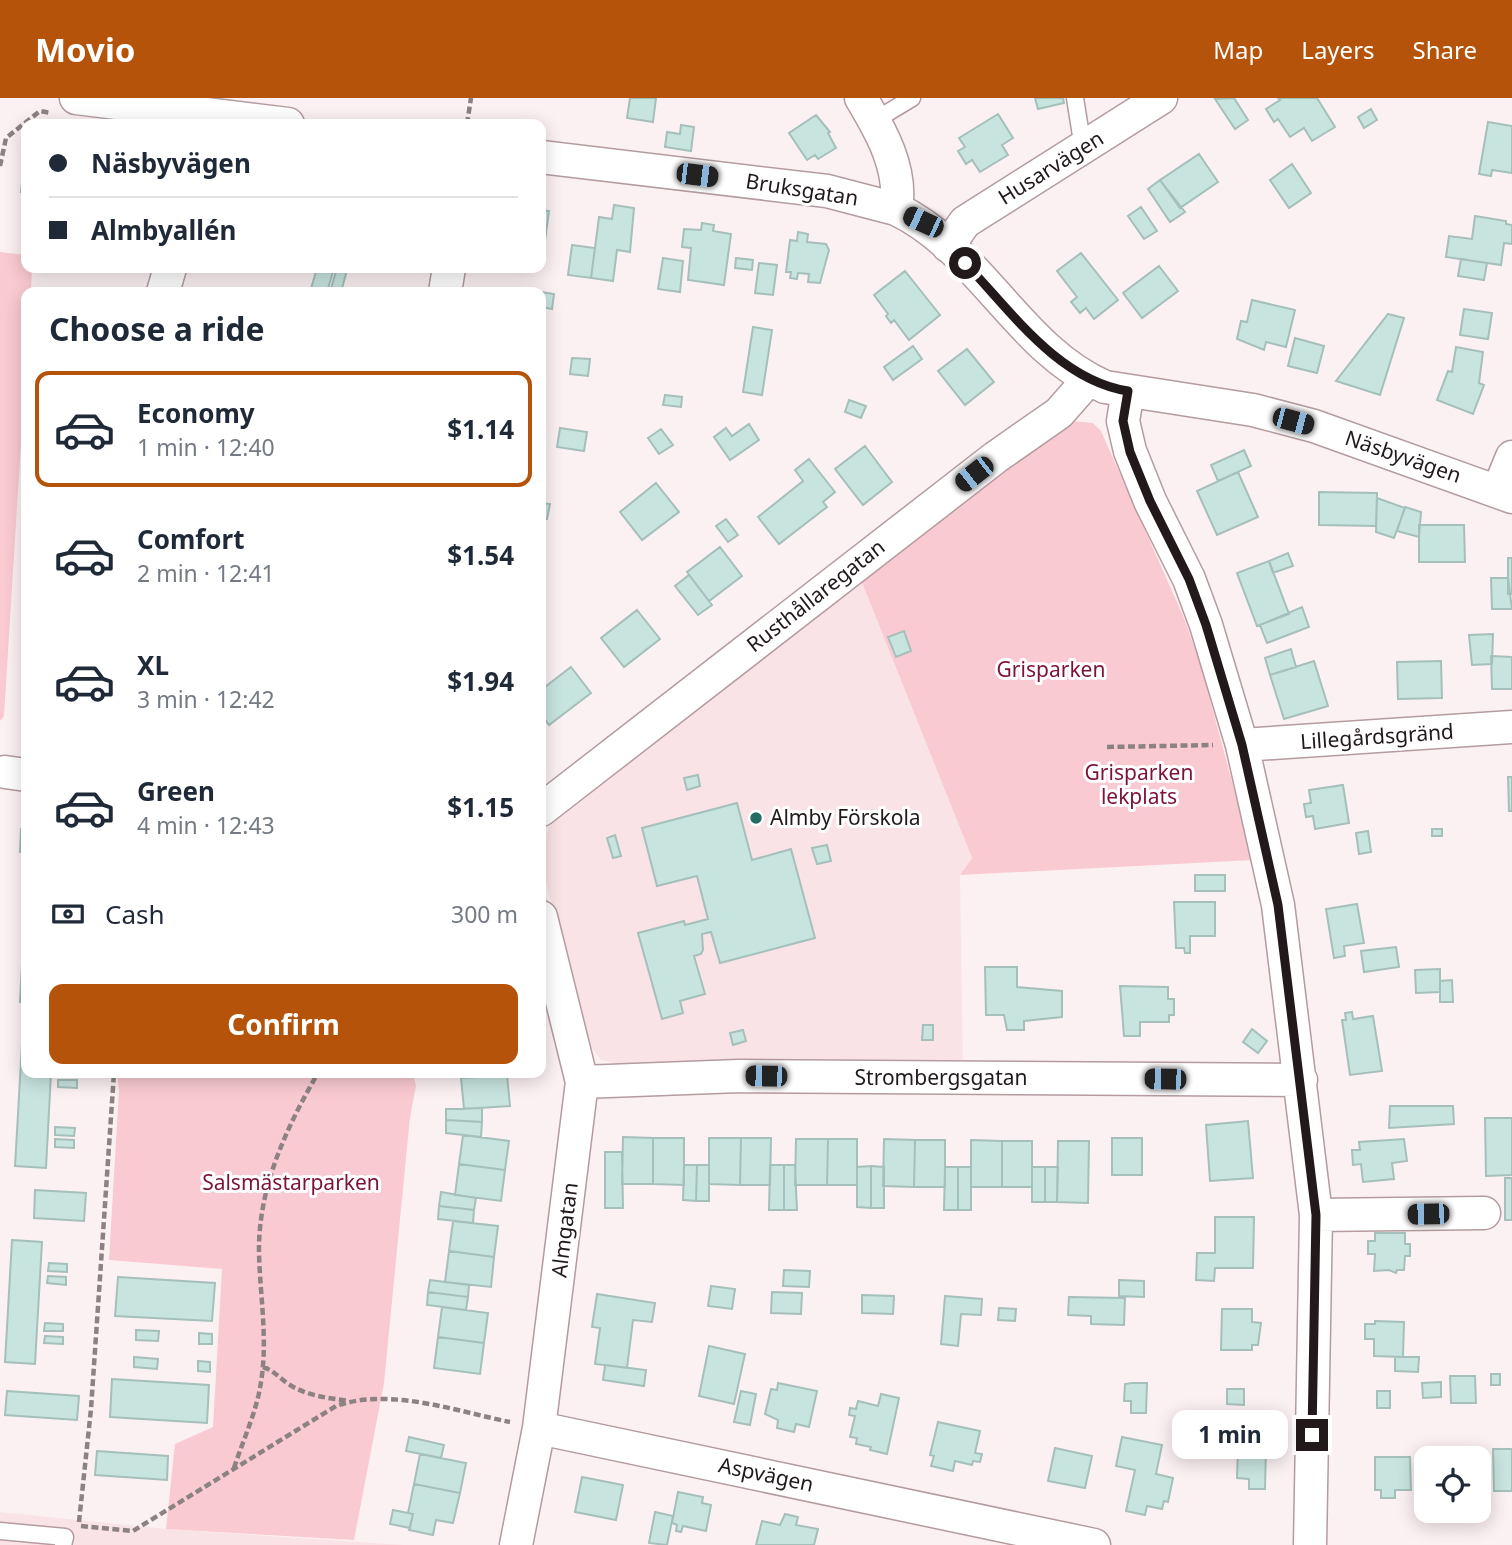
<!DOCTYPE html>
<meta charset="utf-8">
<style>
:root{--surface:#fff;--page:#f2f2f3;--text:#1f2937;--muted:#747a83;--line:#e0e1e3;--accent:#b45309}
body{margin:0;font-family:"Noto Sans",sans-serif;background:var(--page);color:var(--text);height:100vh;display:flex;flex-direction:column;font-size:26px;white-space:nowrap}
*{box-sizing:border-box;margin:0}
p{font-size:23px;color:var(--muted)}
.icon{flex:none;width:38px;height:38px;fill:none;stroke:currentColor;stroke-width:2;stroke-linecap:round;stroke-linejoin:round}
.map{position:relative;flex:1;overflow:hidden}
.drawer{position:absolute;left:21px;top:189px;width:525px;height:791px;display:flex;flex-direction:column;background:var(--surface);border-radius:14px;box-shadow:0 4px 18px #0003}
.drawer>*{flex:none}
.guide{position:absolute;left:21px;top:21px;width:525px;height:154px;border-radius:14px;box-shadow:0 4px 18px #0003;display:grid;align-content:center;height:154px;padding:0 28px;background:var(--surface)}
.controls{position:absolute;left:1414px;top:1348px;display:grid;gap:14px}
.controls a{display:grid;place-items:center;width:77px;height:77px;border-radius:14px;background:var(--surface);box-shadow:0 4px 18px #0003;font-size:35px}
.end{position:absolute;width:32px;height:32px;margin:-16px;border:9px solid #22191a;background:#fff;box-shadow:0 0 0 4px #fff}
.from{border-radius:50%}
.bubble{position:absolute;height:49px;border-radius:14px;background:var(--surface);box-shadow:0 4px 18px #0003;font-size:23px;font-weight:700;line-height:49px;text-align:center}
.car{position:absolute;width:21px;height:42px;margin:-21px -10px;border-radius:9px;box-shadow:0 0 5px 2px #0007;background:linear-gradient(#222 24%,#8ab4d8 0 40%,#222 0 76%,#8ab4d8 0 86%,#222 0)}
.guide b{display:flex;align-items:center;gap:24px;height:66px;font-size:26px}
.guide b+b{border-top:2px solid var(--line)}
.guide i{width:18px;height:18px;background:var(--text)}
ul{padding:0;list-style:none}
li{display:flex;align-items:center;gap:21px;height:116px;margin:0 14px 10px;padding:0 14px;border:4px solid transparent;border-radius:14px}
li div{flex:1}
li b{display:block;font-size:26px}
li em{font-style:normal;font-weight:700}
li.current{border-color:var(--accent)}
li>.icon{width:63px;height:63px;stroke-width:1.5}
h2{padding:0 28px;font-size:32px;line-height:84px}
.pay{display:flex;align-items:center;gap:18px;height:77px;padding:0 28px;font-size:26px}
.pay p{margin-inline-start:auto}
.action{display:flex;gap:14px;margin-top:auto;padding:14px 28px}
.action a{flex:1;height:80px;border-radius:14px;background:var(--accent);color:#fff;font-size:28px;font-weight:700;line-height:80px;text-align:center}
header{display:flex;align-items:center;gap:42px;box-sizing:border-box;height:98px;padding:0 35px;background:var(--accent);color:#fff}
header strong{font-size:33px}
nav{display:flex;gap:38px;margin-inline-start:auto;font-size:24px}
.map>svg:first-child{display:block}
.built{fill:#f9e3e6}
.green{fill:#facad2}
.building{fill:#c8e4df;stroke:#a5bfbb;stroke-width:2}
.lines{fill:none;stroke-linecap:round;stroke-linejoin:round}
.lane-casing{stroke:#b49b9f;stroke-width:19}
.street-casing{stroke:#b49b9f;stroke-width:35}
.path{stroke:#8c8283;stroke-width:4.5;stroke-dasharray:7 3.5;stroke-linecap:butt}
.lane{stroke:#fff;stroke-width:16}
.street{stroke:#fff;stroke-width:32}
.route{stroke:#22191a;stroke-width:9}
.poi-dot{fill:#246d65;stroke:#fff;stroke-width:2.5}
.labels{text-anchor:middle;stroke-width:6;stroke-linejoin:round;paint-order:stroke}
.street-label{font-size:21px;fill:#22191a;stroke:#fff}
.park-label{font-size:21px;fill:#7c1236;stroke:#fff}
.poi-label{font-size:21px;fill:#22191a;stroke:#fff;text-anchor:start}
</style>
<header>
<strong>Movio</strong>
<nav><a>Map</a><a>Layers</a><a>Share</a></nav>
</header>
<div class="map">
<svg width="1512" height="1447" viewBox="0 0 1512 1447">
<rect width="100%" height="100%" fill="#fcf1f2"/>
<!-- built -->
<path class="built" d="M861 482 972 760 960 777 963 969 629 968 601 962 589 946 541 766V751L550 726 560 715Z
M0 1414 166 1431 405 1447H0Z"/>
<!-- green -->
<path class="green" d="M0 154 26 157V170H32L31 194H26V265L4 618 0 623Z
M1072 323 1093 325 1101 333 1184 520 1201 568 1253 762 960 777 972 760 861 482 1060 328Z
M117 975H413L416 988 410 1019 384 1285 354 1442 166 1431 175 1346 213 1329 222 1171 109 1162 119 992Z"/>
<!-- building -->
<path class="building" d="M630 0H656L653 24 627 20Z
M1035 0H1063L1064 5 1038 11Z
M1234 0 1248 22 1235 31 1215 1Z
M1278 0H1317L1335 29 1312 43 1304 30 1290 39 1278 21 1274 24 1266 11 1280 2Z
M1371 11 1377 22 1364 30 1358 19Z
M998 16 1013 40 1002 47 1008 57 980 74 972 62 966 66 958 53 965 49 959 40Z
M816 17 830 34 828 35 836 50 818 61 815 57 807 62 789 35Z
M1488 24 1512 28V75L1492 72 1491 78 1479 76Z
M681 27 694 29 691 53 665 49 667 34 680 36Z
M26 45V94H21Z
M1199 56 1218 84 1180 110 1160 82Z
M1292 66 1311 95 1289 110 1270 82Z
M1160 82 1185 114 1170 124 1148 91Z
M614 107 634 110 630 154 617 152 613 183 591 180 599 119 612 121Z
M1141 109 1157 133 1144 141 1128 118Z
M541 112 549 113 544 150 541 149Z
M1475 118 1506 123V126L1512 127V146L1504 145 1501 167 1446 159 1449 138 1472 141Z
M702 125 714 127 713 133 731 136 724 187 688 182 691 150 682 149 684 131 701 132Z
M798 134 808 136 807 144 826 146 829 152 820 185 808 184 809 176 798 175 797 181 790 180 791 174H786L790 142 797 143Z
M572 147 595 150 591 180 568 177Z
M1081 155 1118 202 1094 221 1086 210 1080 215 1071 204 1077 199 1057 173Z
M663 160 683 163 680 194 658 191Z
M736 160 753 162 752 172 735 170Z
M1461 161 1487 165 1484 182 1458 178Z
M759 165 777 167 773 197 755 195Z
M1159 168 1178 193 1142 220 1123 195Z
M317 170H334L327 194H310Z
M337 170 347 172 341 194H330Z
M905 173 940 217 909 242 894 222 891 225 886 218 888 216 874 197Z
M529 192 554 196 552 211 541 209V194H529Z
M1252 202 1295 212 1286 249 1266 244 1264 252 1237 241 1241 223 1247 224Z
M1464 211 1492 215 1488 241 1460 237Z
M1388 216 1404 220 1380 297 1336 283Z
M753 229 772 232 762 297 743 294Z
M1295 240 1324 248 1317 275 1288 268Z
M913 248 922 261 893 282 884 269Z
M1456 249 1483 254 1479 285 1484 287 1473 316 1437 302 1448 273 1452 274Z
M967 251 994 284 965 307 938 273Z
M572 260 590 261 588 278 570 276Z
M665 297 682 299 681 309 663 307Z
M849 302 866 308 861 320 845 314Z
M749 326 759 342 730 362 714 339 726 330 732 338Z
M560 330 587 334 584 353 557 349Z
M661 331 673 347 659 356 648 340Z
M865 348 892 384 863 407 835 371Z
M1244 352 1251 368 1218 383 1211 367Z
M809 361 835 394 823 404 827 409 779 446 758 419 803 383 795 372Z
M1238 374 1258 419 1217 437 1197 393Z
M656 385 679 414 642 442 620 414Z
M1319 394 1377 395 1376 428 1319 427Z
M1377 400 1405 410 1394 440 1376 434Z
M542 405 550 406 547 421 541 420Z
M1405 409 1421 414 1419 439 1397 433Z
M726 421 738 437 728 444 716 428Z
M1419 427H1464L1465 464H1419Z
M720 449 742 478 709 503 687 474Z
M1288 455 1293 468 1273 475 1269 463Z
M1508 460H1512V496H1508Z
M1269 463 1289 516 1257 528 1237 475Z
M689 477 712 507 698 517 675 488Z
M1491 480H1508L1512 511H1492Z
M1302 509 1309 529 1267 545 1260 527Z
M637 512 660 541 624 569 601 540Z
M904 533 911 553 896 559 888 539Z
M1493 536 1492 566 1472 567 1469 537Z
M1291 551 1296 569 1270 577 1265 560Z
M1491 558 1512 559V591H1492Z
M1314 563 1328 608 1284 621 1270 577Z
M1441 563 1442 600 1398 601 1397 564Z
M571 569 591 595 549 627 541 616V592Z
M698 677 700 688 687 692 684 680Z
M1508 679H1512V713H1509Z
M1343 687 1349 725 1315 731 1313 718 1306 719 1304 706 1311 705 1309 692Z
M737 705 752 762 791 751 815 840 720 865 711 834 702 836 703 852 701 856 694 858 705 896 680 903 683 915 662 921 638 835 684 823 685 827 708 821 697 778 657 788 642 730Z
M21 731H26V755L20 754Z
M1432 731H1442V738H1432Z
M1368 733 1371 754 1359 756 1356 735Z
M615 737 621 758 613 760 607 740Z
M827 747 831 763 817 766 812 750Z
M1195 777H1225V793H1195Z
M26 791V904H20Z
M1174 804H1215V838H1190V855H1185L1184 850H1176Z
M1357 806 1364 845 1344 848 1345 858 1334 860 1326 811Z
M1396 849 1399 869 1364 874 1361 853Z
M985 869H1017V889L1062 893V919L1024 923V932H1007L1004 917H986Z
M1440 871V894L1416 895 1415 872Z
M1452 882 1453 904H1440V883Z
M1120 888 1168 889V901H1174V917H1169V924H1140V938H1124Z
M1352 914 1353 921 1373 918 1382 973 1350 977 1342 922H1346L1345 915Z
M923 927H933V942H922Z
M1252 931 1267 943 1258 955 1243 944Z
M743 932 746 943 733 947 730 935Z
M22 946H26V975H51L46 1070 15 1068Z
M461 975H507V977L461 980Z
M507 977 510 1008 464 1011 461 980Z
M58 982H77V990L58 989Z
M1390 1008H1453L1454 1026 1389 1030Z
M482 1010V1024L446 1022V1011Z
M1485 1020H1512V1077L1486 1078Z
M446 1022 482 1024 481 1039 446 1035Z
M1248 1023 1253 1080 1210 1083 1206 1027Z
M55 1029 75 1030 74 1038 55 1037Z
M463 1037 509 1043 505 1072 459 1066Z
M623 1039 653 1040V1086H622Z
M653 1040H684V1087L653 1086Z
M709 1040H741L740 1087 709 1086Z
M741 1040H771L770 1087H740Z
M1112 1040H1142V1077H1112Z
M55 1041 74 1042V1050L55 1049Z
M796 1041H828L827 1087H795Z
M828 1041H857V1087H827Z
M884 1041 915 1042 914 1089 883 1088Z
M1404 1041 1407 1063 1392 1065 1394 1081 1363 1084 1361 1066 1353 1067 1352 1052H1360L1359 1044Z
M915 1042H945V1089H914Z
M971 1042 1002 1043V1089H971Z
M1002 1043H1032V1089H1002Z
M1058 1043H1089L1088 1105 1057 1104Z
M605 1054H622L623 1110H605Z
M459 1066 505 1072 501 1103 455 1097Z
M684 1067H697L696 1103 683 1102Z
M697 1067H709V1103H696Z
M770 1067H784V1112H769Z
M784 1067H795L797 1112H784Z
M871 1068V1110L857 1109V1069Z
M871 1068 884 1069V1110H871Z
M945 1069H958V1112H944Z
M958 1069H971V1112H958Z
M1032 1069H1045V1104H1032Z
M1045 1069H1058L1057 1104H1045Z
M1505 1080H1512V1122H1505Z
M35 1092 86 1095 84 1123 34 1120Z
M441 1094 476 1100 474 1112 439 1108Z
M439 1108 474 1112 473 1125 438 1121Z
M1215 1119H1254L1253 1170H1215L1214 1183 1196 1182 1197 1155H1215Z
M453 1123 498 1128 494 1159 449 1153Z
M1375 1135H1405V1146H1410V1158H1405L1404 1172H1397L1396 1175 1389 1172 1374 1173 1375 1156H1368V1143H1375Z
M12 1142 42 1144 35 1266 5 1264Z
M449 1153 494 1159 491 1189 445 1184Z
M49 1165 67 1166V1174L48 1173Z
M784 1172 810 1173 809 1189 783 1188Z
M48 1178 66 1179V1187L47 1185Z
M118 1179 215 1185 212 1223 115 1218Z
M430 1182 469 1187 468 1199 428 1194Z
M1119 1182 1144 1183V1199L1119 1198Z
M711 1188 735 1191 732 1211 708 1208Z
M428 1194 468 1199 466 1212 427 1207Z
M772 1194 802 1195 801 1216 771 1215Z
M597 1196 655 1205 652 1224 633 1222 627 1270 595 1266 600 1230 592 1229Z
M862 1197 894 1198 893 1216 862 1215Z
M945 1198 982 1201 981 1217 961 1216 958 1248 941 1246Z
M1069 1199 1125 1200 1124 1227 1091 1226V1218L1068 1217Z
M442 1209 488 1215 484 1245 438 1239Z
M999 1210 1016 1211 1015 1223 998 1222Z
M1222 1211H1252V1224L1261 1225 1258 1247H1252V1252H1221Z
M1375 1223 1404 1224 1403 1259 1374 1258V1241H1365V1226H1375Z
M45 1225 63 1226V1233H44Z
M136 1232 159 1233 158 1243 136 1242Z
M199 1235 212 1236V1246H199Z
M45 1238 63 1239V1246L44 1245Z
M438 1239 484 1245 480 1276 434 1270Z
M709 1248 745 1256 734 1306 699 1298Z
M134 1259 158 1261 157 1271 134 1269Z
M1395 1259H1419L1418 1274 1395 1273Z
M198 1263 210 1264V1274L198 1273Z
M605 1267 646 1272 644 1288 603 1282Z
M1491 1276H1500V1287H1491Z
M1450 1278H1475L1476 1305H1451Z
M112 1281 209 1287 207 1325 110 1319Z
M1441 1284V1299L1423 1300 1422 1285Z
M778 1285 817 1293 809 1329 796 1326 794 1334 777 1330 778 1322 765 1316 771 1291 777 1292Z
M1132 1285H1147L1146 1315H1131V1303H1124L1125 1286Z
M1227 1291H1244V1307L1227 1306Z
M7 1293 79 1298 77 1322 5 1317Z
M741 1293 756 1296 750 1327 734 1324Z
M1377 1293H1390V1310H1377Z
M881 1296 899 1300 887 1356 870 1352 871 1349 856 1346 857 1340 850 1339 855 1318 849 1317 850 1310 856 1311 858 1303 878 1308Z
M1230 1317H1260L1259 1347H1266L1265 1391H1249V1381L1237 1380 1238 1348H1229Z
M938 1324 980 1333 975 1355 982 1356 980 1364 973 1363 972 1367 955 1363 953 1373 931 1368 934 1358 930 1357Z
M409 1339 444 1347 441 1360 406 1353Z
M1122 1339 1162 1347 1156 1376 1173 1380 1168 1404 1164 1403 1162 1411 1147 1408 1145 1417 1126 1413 1135 1372 1116 1368Z
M1055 1350 1092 1358 1085 1390 1048 1383Z
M1493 1351H1512V1393H1494Z
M97 1353 168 1358 167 1382 95 1377Z
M420 1356 466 1365 460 1395 414 1386Z
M1375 1359H1410L1411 1392H1395V1400H1381V1392H1375Z
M582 1379 623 1387 616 1422 575 1414Z
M414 1386 460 1395 453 1425 436 1422 433 1437 409 1432 413 1416 408 1415Z
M1479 1390H1487V1417H1469L1468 1412H1479Z
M678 1394 703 1399 702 1405 711 1407 706 1433 683 1428 681 1434 676 1433 677 1427 672 1425Z
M393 1412 413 1416 410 1430 390 1426Z
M655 1414 673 1418 667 1447 649 1445Z
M785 1416 798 1419 796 1427 818 1431 814 1447H756L762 1423 780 1427Z"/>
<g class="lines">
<defs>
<path id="lane" d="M1075 0 1083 50
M874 23 912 0
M0 1433 65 1439 63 1447"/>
<path id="street" d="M76 0 288 26
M861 0C881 33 903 72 896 111 980 151 1019 252 1105 289L1253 312 1314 328 1512 399
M541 59 827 93 896 111
M948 148 965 124 1161 0
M163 194 170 170
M445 194 449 170
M1128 293 1123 323 1130 353 1150 403 1189 481 1206 527 1242 647 1278 807 1316 1117 1310 1447
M1498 393 1512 359
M1242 647 1512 629
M5 674 26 677
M541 712 996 359 1059 315 1088 282
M582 984 739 978 1301 982
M1316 1117 1484 1115
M539 1330 1094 1447
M516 1447 539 1330 582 984 541 819"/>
</defs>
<!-- lane casing -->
<use href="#lane" class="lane-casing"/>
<!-- street casing -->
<use href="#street" class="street-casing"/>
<!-- path -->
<path class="path" d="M467 26 471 0
M0 68 6 40 40 13 51 15
M1107 649 1213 647
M263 1269C275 1273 280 1281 290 1287 308 1298 328 1300 349 1303
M234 1370C243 1342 257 1313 261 1284 268 1241 260 1198 259 1155 258 1090 286 1030 318 975
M79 1424 91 1311 114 975
M81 1428 133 1433 336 1308C390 1289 455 1313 510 1324"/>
<!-- lane -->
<use href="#lane" class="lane"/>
<!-- street -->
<use href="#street" class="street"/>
</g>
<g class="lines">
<!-- route -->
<path class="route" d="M965 165C1011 213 1058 282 1128 293L1123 323 1130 354 1150 403 1189 481 1206 527 1242 647 1278 807 1316 1117 1312 1337"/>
</g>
<!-- markers -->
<circle class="poi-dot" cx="756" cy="720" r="7"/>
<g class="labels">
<!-- street labels -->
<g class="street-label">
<text transform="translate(1051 70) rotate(-32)" y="7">Husarvägen</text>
<text transform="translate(802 92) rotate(9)" y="7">Bruksgatan</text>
<text transform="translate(1403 359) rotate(19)" y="7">Näsbyvägen</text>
<text transform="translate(816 498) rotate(-38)" y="7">Rusthållaregatan</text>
<text transform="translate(1377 639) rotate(-4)" y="7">Lillegårdsgränd</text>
<text x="941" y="987">Strombergsgatan</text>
<text transform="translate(565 1132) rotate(-83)" y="7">Almgatan</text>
<text transform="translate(766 1377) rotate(12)" y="7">Aspvägen</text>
</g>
<!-- park labels -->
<g class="park-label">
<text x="1051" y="579">Grisparken</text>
<text x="1139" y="682">Grisparken<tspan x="1139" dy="24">lekplats</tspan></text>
<text x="291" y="1092">Salsmästarparken</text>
</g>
<!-- poi labels -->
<g class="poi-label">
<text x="770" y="727">Almby Förskola</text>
</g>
</g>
</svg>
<div class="controls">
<a><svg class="icon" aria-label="locate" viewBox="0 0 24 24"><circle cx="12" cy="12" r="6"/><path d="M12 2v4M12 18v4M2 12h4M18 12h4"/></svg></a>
</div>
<i class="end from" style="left:965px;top:165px"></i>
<i class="end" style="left:1312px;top:1337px"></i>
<div class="bubble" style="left:1172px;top:1312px;width:116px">1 min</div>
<i class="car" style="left:697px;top:77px;rotate:97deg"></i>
<i class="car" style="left:923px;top:124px;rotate:295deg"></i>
<i class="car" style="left:1293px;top:323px;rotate:105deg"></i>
<i class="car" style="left:974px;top:376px;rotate:232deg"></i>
<i class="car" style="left:766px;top:978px;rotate:271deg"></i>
<i class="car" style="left:1165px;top:981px;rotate:271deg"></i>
<i class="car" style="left:1428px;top:1116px;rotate:269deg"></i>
<div class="guide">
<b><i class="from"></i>Näsbyvägen</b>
<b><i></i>Almbyallén</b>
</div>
<section class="drawer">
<h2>Choose a ride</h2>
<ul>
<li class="current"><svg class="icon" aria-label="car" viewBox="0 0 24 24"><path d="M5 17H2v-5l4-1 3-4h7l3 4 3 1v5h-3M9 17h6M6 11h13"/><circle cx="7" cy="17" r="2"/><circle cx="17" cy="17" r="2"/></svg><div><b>Economy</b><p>1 min · 12:40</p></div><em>$1.14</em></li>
<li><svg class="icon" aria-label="car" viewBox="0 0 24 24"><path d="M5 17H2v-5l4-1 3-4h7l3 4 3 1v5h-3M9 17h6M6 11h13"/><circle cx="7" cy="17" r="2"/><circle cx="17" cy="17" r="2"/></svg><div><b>Comfort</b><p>2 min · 12:41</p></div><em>$1.54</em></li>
<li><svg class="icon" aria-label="car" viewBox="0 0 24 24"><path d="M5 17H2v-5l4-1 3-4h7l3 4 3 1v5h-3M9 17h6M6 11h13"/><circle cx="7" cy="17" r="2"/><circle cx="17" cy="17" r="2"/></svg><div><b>XL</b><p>3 min · 12:42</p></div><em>$1.94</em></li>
<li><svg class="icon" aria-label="car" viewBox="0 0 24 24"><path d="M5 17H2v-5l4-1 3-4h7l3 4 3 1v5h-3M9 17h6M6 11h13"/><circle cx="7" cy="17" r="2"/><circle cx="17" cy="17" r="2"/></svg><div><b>Green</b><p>4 min · 12:43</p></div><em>$1.15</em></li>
</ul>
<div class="pay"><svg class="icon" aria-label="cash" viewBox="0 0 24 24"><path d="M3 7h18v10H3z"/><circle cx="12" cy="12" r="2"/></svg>Cash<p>300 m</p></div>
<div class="action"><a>Confirm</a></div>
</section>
</div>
